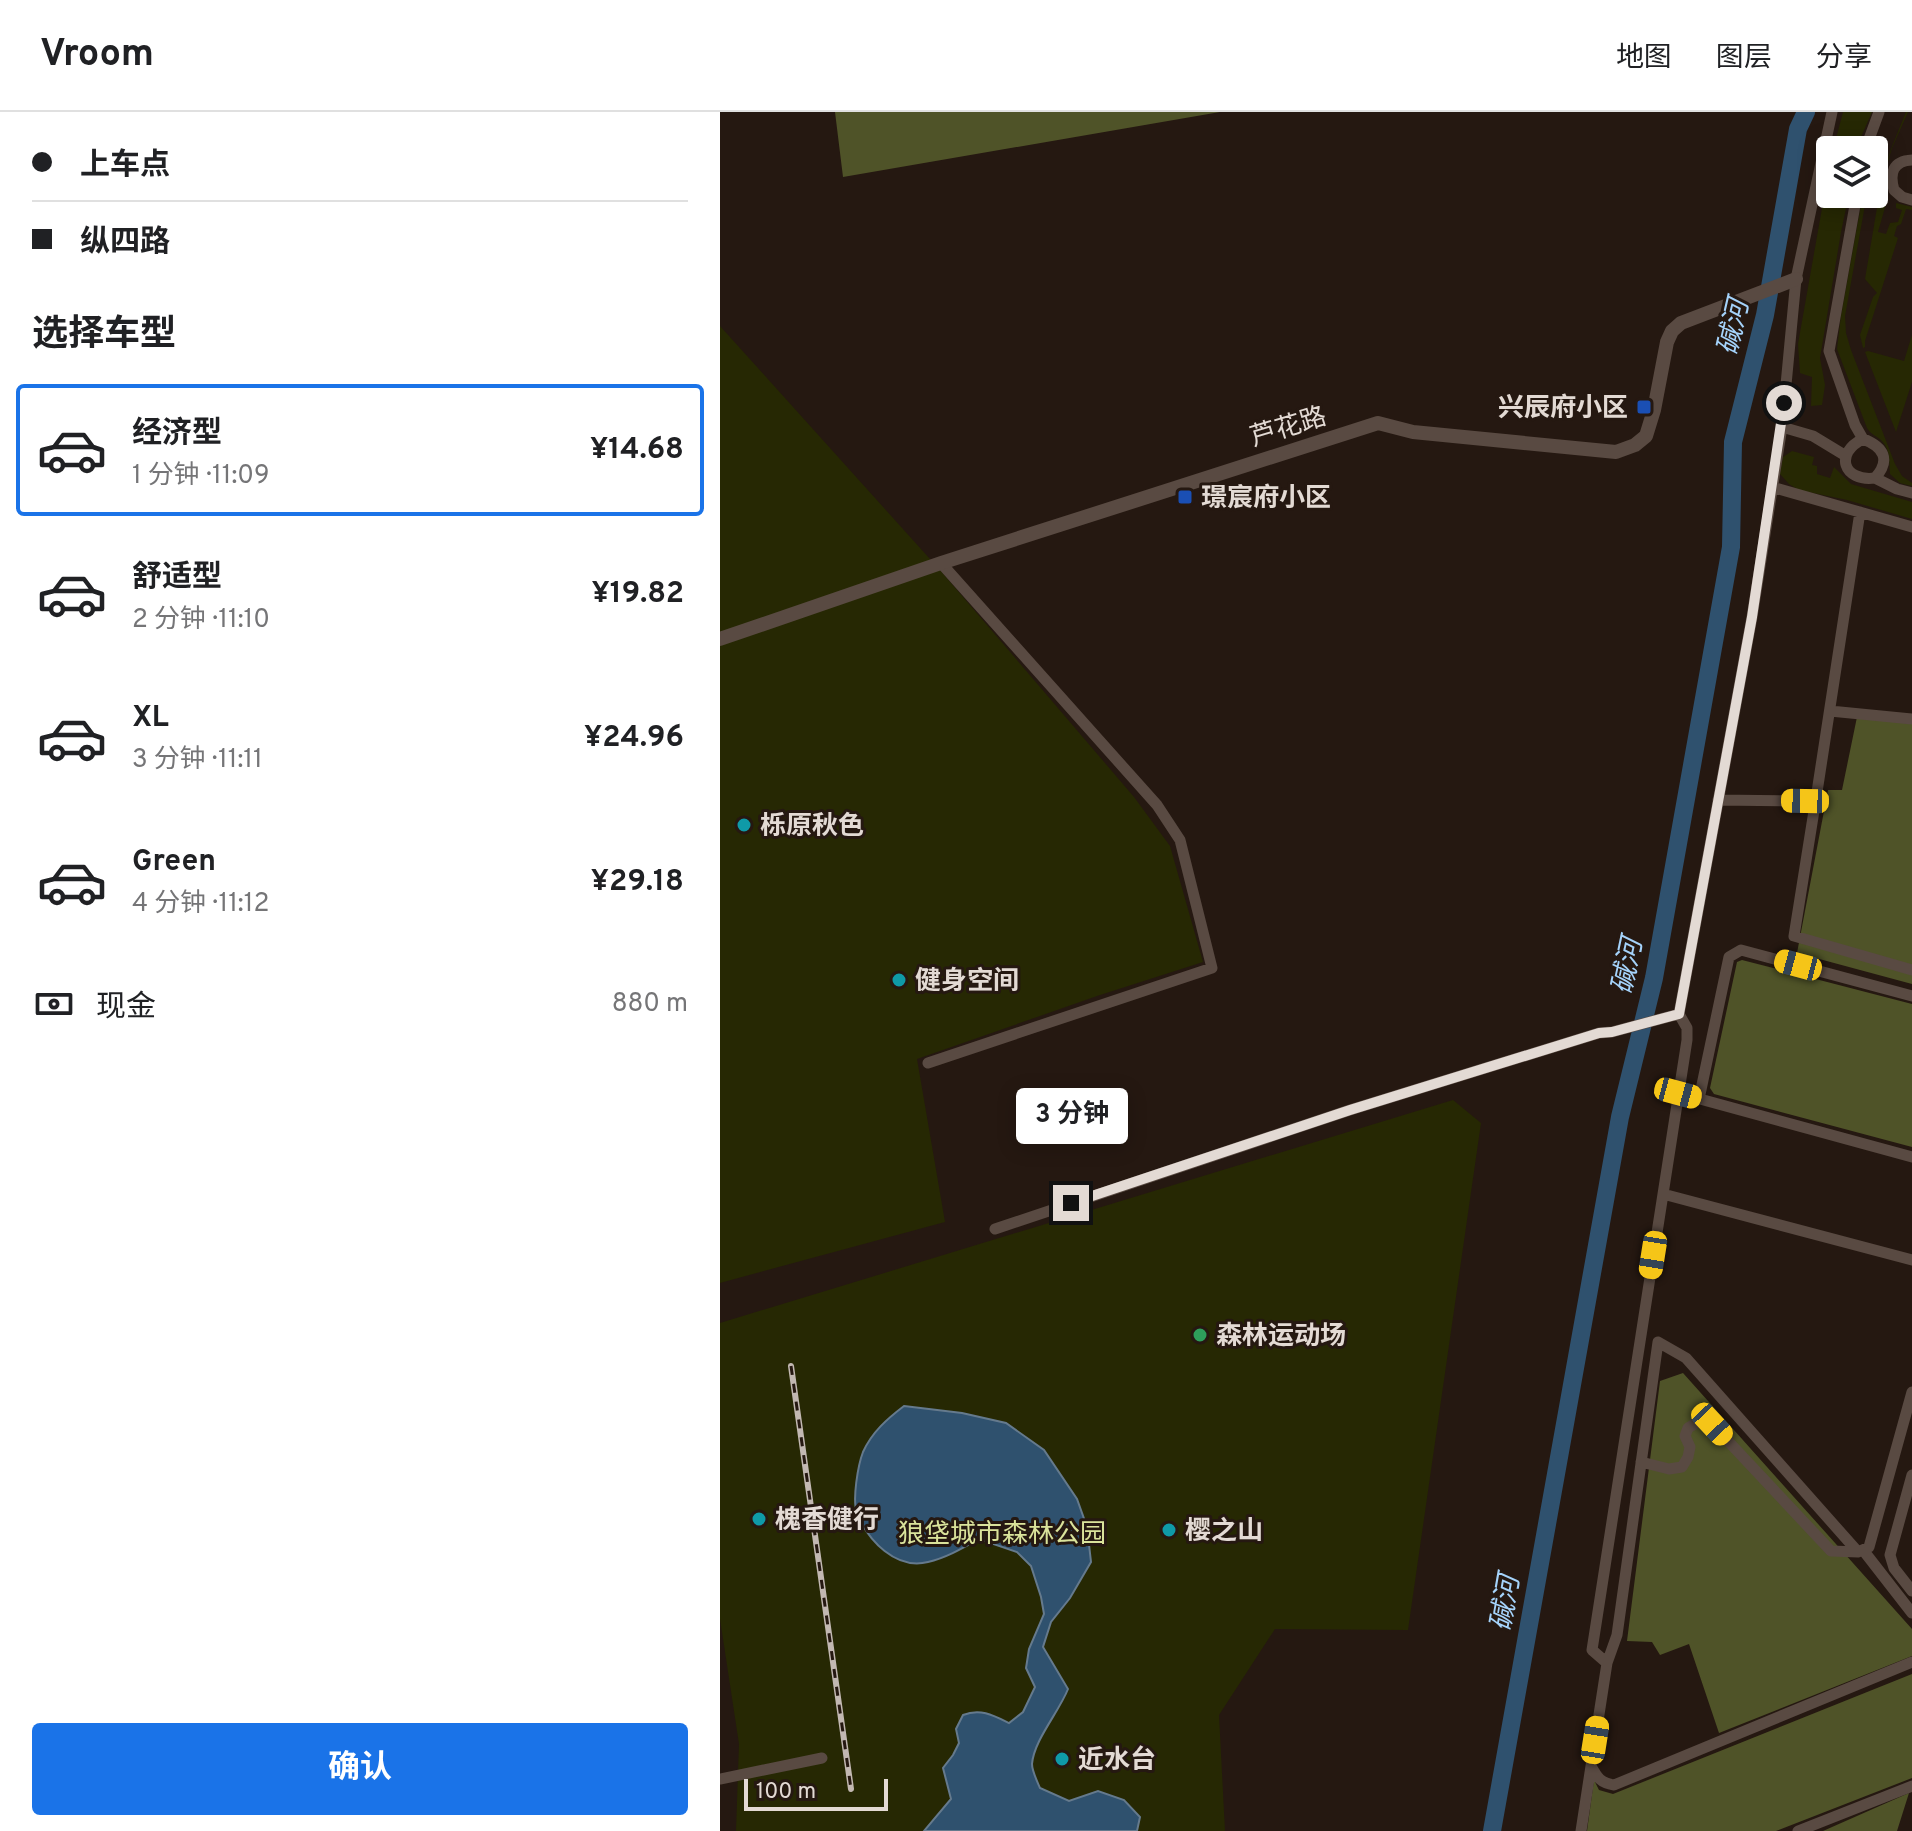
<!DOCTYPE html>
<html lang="zh">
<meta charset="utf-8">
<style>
:root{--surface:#fff;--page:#f6f6f6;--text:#202124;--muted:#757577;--line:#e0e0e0;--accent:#1a73e8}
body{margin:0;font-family:Overpass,"Noto Sans SC",sans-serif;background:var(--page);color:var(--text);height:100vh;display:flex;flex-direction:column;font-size:30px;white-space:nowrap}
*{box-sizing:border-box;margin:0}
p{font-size:26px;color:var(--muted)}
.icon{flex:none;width:44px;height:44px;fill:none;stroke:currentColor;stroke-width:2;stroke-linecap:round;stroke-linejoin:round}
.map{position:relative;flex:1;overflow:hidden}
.panel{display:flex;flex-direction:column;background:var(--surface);width:720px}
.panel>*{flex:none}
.top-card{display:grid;align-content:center;height:176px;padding:0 32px;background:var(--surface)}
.buttons{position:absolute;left:1096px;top:24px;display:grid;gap:16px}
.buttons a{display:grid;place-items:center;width:72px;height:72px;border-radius:8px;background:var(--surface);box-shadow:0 4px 20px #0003;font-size:40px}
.scale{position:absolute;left:24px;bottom:20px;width:144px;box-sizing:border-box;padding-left:8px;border:4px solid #e3dad4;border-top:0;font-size:22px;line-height:28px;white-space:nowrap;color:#e3dad4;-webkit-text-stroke:6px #251811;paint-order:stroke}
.end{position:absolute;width:36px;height:36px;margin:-18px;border:10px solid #e3dad4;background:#111;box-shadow:0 0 0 4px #111}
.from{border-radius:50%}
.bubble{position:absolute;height:56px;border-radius:8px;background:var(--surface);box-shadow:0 4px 20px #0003;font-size:26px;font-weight:700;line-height:56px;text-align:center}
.car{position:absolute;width:24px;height:48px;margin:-24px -12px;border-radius:10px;box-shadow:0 0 6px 2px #0007;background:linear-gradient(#f5c518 24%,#345 0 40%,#f5c518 0 76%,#345 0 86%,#f5c518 0)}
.top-card b{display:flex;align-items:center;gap:28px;height:76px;font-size:30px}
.top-card b+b{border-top:2px solid var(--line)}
.top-card i{width:20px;height:20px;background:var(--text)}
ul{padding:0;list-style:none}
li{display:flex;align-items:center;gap:24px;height:132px;margin:0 16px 12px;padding:0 16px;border:4px solid transparent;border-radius:8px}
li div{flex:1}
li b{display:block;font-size:30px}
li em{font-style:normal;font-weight:700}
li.active{border-color:var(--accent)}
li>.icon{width:72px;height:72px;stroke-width:1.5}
h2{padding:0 32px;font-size:36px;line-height:96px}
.pay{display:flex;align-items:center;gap:20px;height:88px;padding:0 32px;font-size:30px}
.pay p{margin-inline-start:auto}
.button{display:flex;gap:16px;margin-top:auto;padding:16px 32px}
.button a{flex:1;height:92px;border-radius:8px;background:var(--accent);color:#fff;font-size:32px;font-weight:700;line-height:92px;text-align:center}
header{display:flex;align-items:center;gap:48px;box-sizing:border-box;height:112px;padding:0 40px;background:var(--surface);border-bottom:2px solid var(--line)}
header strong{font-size:38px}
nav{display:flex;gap:44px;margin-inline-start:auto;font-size:28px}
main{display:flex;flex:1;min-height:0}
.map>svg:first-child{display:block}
.green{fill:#262803}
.forest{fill:#4f5328}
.water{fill:#2f516e;stroke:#657a8d;stroke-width:2}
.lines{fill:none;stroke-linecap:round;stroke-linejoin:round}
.river{stroke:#2f516e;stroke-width:18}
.minor{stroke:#594a42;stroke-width:11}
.tertiary{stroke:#594a42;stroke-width:14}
.rail-casing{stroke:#c2b8b2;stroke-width:6}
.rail{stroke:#251811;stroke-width:3;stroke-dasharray:9;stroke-linecap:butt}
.route{stroke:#e3dad4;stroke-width:10}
.transit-dot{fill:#1a4fb4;stroke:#251811;stroke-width:3}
.culture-dot{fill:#0f9aa8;stroke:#251811;stroke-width:3}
.leisure-dot{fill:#2e9e5b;stroke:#251811;stroke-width:3}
.labels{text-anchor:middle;stroke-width:6;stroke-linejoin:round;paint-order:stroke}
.poi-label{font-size:26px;font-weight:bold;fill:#e3dad4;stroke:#251811;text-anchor:start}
.street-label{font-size:26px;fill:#e3dad4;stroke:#251811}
.park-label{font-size:26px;fill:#dae39b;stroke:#251811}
.water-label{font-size:28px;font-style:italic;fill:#a5d3fb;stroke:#251811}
</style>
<header>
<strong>Vroom</strong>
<nav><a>地图</a><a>图层</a><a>分享</a></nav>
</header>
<main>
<section class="panel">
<div class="top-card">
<b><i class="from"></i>上车点</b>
<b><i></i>纵四路</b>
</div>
<h2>选择车型</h2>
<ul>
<li class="active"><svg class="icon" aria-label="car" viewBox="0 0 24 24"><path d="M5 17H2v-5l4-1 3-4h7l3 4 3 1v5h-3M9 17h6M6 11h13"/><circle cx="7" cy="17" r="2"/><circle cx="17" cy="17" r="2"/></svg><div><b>经济型</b><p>1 分钟 · 11:09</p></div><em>¥14.68</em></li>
<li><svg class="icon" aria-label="car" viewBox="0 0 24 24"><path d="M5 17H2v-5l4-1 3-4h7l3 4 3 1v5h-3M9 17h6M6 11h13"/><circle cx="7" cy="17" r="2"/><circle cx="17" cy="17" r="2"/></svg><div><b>舒适型</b><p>2 分钟 · 11:10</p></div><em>¥19.82</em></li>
<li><svg class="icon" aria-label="car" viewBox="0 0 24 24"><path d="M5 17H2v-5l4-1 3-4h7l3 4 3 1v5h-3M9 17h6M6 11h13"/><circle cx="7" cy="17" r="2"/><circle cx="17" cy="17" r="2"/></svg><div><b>XL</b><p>3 分钟 · 11:11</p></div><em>¥24.96</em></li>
<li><svg class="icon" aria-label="car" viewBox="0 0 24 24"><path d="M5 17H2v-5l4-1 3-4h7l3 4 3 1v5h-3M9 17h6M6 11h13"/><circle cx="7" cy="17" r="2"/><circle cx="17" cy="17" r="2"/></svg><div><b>Green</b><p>4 分钟 · 11:12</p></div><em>¥29.18</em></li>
</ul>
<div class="pay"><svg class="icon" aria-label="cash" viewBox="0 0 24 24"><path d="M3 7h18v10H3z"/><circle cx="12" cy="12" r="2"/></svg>现金<p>880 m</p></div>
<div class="button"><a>确认</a></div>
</section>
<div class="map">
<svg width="1192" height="1719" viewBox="0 0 1192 1719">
<rect width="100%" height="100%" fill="#251811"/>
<!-- green -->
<path class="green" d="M1123 0H1152L1141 25 1138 38H1113Z
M1186 0H1188L1172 36 1166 57 1164 71 1168 85 1158 120 1166 122 1170 111 1178 110 1182 98 1176 96V91L1192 95V98L1186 97 1181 112 1177 114 1174 124 1178 126 1145 229V235L1143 236 1140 223 1153 185 1157 181 1145 167 1162 66 1171 37Z
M1110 51V82H1129L1121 120 1100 246 1105 273 1102 293 1091 294 1092 265 1080 261 1078 232Z
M1143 82H1147L1125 204 1126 221 1131 238 1175 352 1182 364 1192 371V374L1180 371 1170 362C1169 350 1171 339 1162 329 1157 324 1151 323 1147 316L1117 237 1121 204Z
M0 214 219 457 414 685 450 734 483 850 377 884 197 947 225 1110 0 1171Z
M1192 223V270L1176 320 1145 240 1148 239 1184 249Z
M1072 339 1094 345 1092 353 1097 354V362L1110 366 1114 355 1131 372 1192 390V407L1127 388 1079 378 1069 372 1060 362 1063 345Z
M733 988 761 1011 688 1518 555 1517 499 1603 505 1719H16L19 1632 0 1507V1211Z"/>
<!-- forest -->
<path class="forest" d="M115 0H500L123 65Z
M1137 605 1192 612V872L1077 841 1108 678H1122Z
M1022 848 1192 892V1035L994 982 990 976 1017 850Z
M963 1261 1192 1517V1544L999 1621 969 1532 940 1543 932 1530 907 1529 940 1269Z
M1192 1562V1666L1056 1719H867L874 1668 879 1678 893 1682Z
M1189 1681 1177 1719H1103Z"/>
<!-- water -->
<path class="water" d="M184 1294 242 1301 286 1311 324 1338 357 1387 367 1415 371 1450 350 1486 331 1510 323 1535 348 1577C339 1600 314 1628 312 1652 312 1659 317 1669 320 1676L349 1689 378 1679 404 1688 420 1705 417 1719H204L231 1687 223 1656 233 1643 239 1631 236 1617 243 1603C260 1596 273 1603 289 1611L303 1600 315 1575 306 1556 309 1537 324 1502 321 1485 311 1454 297 1440 259 1427C243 1436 226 1446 208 1450 176 1458 148 1429 137 1401 132 1388 138 1353 143 1340 152 1320 167 1307 184 1294Z"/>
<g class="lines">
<!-- river -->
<path class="river" d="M772 1719 900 1005 934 866 1011 435 1013 330 1045 203 1078 17 1086 0"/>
<!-- minor -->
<path class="minor" d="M1112 0 1076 167 1062 315 1032 505 959 902 967 916V928L872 1538 887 1551 871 1654C877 1665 880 1671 894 1673L1192 1550
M1145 38 1159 0
M1192 48C1173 49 1169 61 1174 78L1182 85 1192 88
M1137 82 1109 239 1135 313 1143 327
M1062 315 1093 324 1126 344
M1143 327C1164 335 1171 348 1155 366 1123 370 1114 341 1143 327Z
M1155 366 1177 377 1192 381
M1052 375 1192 415
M1110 599 1192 607
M1097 680 1074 824 1192 858
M998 688 1085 689 1097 680 1140 400
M208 951 492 856 460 728 437 693 221 451
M958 981 1192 1045
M979 987 1009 845 1021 838 1192 884
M943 1082 1192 1148
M275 1117 630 998 879 921 892 920 959 902
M921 1350 949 1357 962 1355 968 1345 970 1335 965 1324 968 1316 978 1310 992 1312 1111 1439 1138 1440
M1192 1363 1170 1443 1174 1456 1192 1479
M1143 1438 1192 1501
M887 1551 897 1523 938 1230 966 1246 1138 1440 1149 1435 1192 1280
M0 1667 102 1646
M861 1719 871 1654
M1078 1719 1192 1674"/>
<!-- tertiary -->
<path class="tertiary" d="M0 527 221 451 658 311 693 320 896 340 915 333 926 324 934 298 947 230 952 219 961 211 1076 167"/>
<defs>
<path id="rail" d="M71 1254 131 1677"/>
</defs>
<!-- rail casing -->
<use href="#rail" class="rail-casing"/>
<!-- rail -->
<use href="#rail" class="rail"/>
</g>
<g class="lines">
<!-- route -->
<path class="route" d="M351 1091 630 998 879 921 892 920 959 902 1032 505 1064 291"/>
</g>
<!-- markers -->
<g class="transit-dot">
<rect x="916" y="287" width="16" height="16" rx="4"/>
<rect x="457" y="377" width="16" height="16" rx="4"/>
</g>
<g class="culture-dot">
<circle cx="24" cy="713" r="8"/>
<circle cx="179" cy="868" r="8"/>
<circle cx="39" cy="1407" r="8"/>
<circle cx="449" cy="1418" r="8"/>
<circle cx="342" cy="1647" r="8"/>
</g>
<circle class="leisure-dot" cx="480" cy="1223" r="8"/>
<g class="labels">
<!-- poi labels -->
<g class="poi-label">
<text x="908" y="304" text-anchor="end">兴辰府小区</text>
<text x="481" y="394">璟宸府小区</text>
<text x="40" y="722">栎原秋色</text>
<text x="195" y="877">健身空间</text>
<text x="496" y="1232">森林运动场</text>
<text x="55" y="1416">槐香健行</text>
<text x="465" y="1427">樱之山</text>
<text x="358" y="1656">近水台</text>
</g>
<!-- street labels -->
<g class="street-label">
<text transform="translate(568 314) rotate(-17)" y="9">芦花路</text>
</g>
<!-- park labels -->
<g class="park-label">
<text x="282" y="1430">狼垡城市森林公园</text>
</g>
<!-- water labels -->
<g class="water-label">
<text transform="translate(1012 215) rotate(-77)" y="10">碱河</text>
<text transform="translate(906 854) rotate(-78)" y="10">碱河</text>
<text transform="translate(784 1491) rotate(-80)" y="10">碱河</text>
</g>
</g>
</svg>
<div class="buttons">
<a><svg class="icon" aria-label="layers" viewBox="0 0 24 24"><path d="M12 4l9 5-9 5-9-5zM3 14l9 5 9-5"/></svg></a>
</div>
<div class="scale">100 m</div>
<i class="end from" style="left:1064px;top:291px"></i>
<i class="end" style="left:351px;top:1091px"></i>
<div class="bubble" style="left:296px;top:976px;width:112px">3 分钟</div>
<i class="car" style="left:1085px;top:689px;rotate:271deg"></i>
<i class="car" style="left:1078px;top:853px;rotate:285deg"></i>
<i class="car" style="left:958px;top:981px;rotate:105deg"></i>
<i class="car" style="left:933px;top:1143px;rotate:189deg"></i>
<i class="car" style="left:992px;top:1312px;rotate:137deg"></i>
<i class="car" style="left:875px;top:1628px;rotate:9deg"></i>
</div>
</main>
